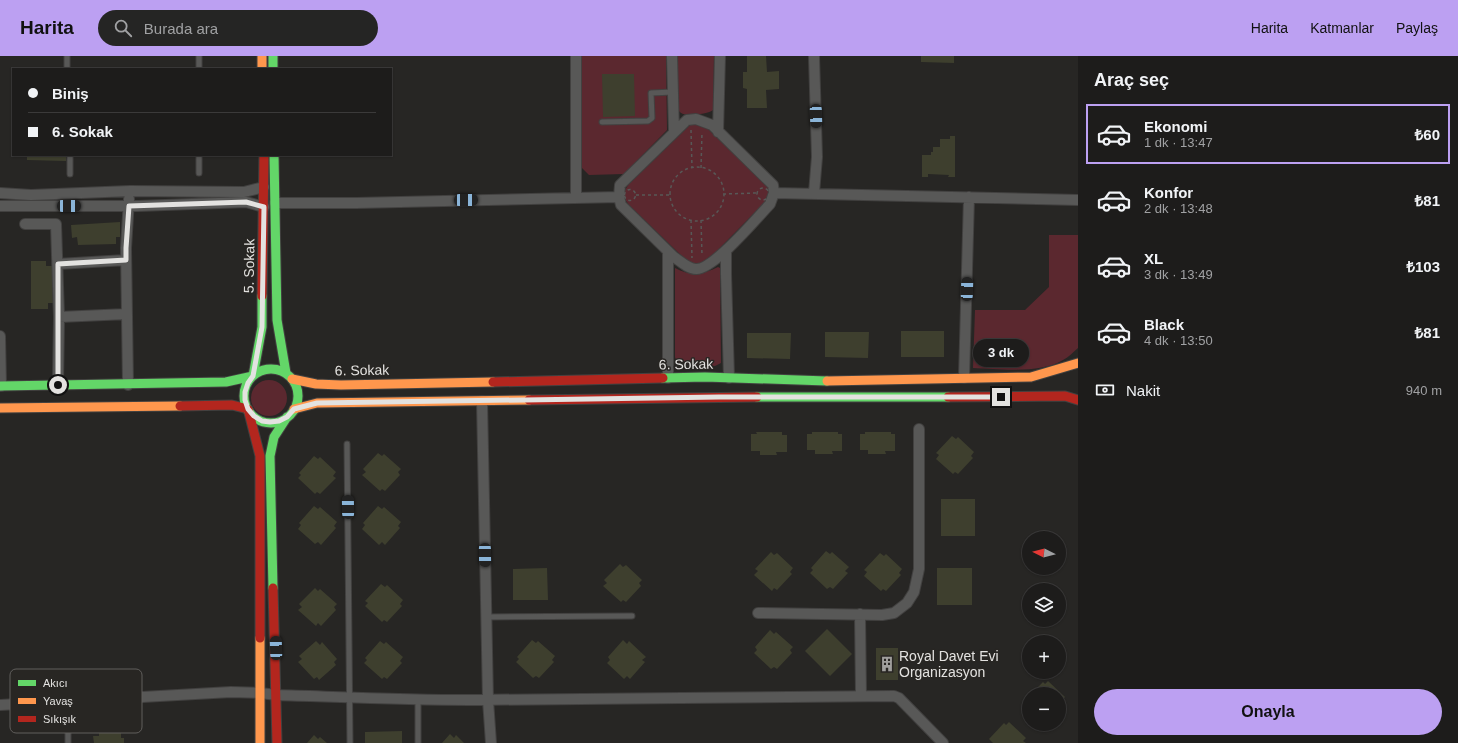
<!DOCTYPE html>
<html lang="tr">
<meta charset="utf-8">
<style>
:root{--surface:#1d1c1b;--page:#252524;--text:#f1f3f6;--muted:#a0a1a3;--line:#3b3a3a;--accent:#bca0f2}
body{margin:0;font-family:Arial,sans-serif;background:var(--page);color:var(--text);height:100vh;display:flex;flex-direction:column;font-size:15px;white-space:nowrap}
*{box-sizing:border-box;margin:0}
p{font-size:13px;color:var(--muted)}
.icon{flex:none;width:22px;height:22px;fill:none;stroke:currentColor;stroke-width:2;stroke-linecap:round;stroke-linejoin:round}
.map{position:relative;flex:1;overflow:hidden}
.panel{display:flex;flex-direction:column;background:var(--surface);width:380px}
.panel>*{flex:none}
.guide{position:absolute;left:12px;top:12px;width:380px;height:88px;border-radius:0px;box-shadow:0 1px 3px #0004,0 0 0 1px var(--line);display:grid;align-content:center;height:88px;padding:0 16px;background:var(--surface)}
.needle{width:26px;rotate:276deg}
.buttons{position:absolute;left:1022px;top:475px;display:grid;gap:8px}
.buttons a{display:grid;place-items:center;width:44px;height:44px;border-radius:50%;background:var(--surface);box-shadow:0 1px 3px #0004,0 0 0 1px var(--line);font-size:20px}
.end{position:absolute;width:18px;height:18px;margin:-9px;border:5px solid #e3e2e0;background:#111;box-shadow:0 0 0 2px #111}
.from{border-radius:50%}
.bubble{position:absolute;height:28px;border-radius:14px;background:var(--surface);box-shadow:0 1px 3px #0004,0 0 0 1px var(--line);font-size:13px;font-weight:800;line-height:28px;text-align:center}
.car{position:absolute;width:12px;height:24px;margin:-12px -6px;border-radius:5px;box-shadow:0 0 3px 1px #0007;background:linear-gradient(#222 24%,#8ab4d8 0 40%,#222 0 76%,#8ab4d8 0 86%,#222 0)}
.guide b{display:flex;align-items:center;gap:14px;height:38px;font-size:15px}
.guide b+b{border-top:1px solid var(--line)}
.guide i{width:10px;height:10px;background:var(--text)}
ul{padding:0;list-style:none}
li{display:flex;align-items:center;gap:12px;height:60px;margin:0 8px 6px;padding:0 8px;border:2px solid transparent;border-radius:0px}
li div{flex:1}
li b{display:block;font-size:15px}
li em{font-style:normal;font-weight:800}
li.selected{border-color:var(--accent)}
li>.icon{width:36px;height:36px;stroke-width:1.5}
h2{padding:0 16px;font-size:18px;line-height:48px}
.pay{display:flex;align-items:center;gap:10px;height:44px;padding:0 16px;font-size:15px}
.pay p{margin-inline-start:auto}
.primary-button{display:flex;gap:8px;margin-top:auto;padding:8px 16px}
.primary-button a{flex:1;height:46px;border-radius:24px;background:var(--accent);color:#111;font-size:16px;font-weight:800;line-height:46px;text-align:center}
header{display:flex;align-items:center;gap:24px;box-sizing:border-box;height:56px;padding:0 20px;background:var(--accent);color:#111}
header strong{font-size:19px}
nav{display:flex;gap:22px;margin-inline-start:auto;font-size:14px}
.search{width:280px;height:36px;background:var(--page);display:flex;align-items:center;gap:10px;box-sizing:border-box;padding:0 14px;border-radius:22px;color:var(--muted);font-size:15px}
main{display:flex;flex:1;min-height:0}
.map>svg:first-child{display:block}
.green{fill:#5b282f}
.building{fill:#3e3f2e}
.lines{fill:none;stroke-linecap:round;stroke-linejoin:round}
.lane-casing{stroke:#424140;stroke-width:7}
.street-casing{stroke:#424140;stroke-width:12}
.fast-casing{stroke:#424140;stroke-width:11}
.slow-casing{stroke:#424140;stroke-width:11}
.jam-casing{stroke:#424140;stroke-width:11}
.path{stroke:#585857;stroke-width:1.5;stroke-dasharray:3 3;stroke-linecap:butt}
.lane{stroke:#585857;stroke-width:5}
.street{stroke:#585857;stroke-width:10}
.fast{stroke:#63d668;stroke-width:9}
.slow{stroke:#ff974d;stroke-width:9}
.jam{stroke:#b3261e;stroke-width:9}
.route{stroke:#e3e2e0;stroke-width:5}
.labels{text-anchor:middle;stroke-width:3;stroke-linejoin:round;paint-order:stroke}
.street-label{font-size:14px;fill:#e3e2e0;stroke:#282623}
.poi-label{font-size:14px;fill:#e3e2e0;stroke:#282623;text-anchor:start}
.key{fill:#282623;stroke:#605e5c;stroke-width:1}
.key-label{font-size:11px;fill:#e3e2e0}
</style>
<header>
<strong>Harita</strong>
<div class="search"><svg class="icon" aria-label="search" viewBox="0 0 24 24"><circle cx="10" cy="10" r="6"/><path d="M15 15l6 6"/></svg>Burada ara</div>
<nav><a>Harita</a><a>Katmanlar</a><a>Paylaş</a></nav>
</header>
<main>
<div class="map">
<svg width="1078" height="687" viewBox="0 0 1078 687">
<rect width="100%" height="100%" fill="#272624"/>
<!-- green -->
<path class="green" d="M581 0H666L667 74 624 118 589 119 581 111Z
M677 0H714L713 54C709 58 689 60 683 58 680 57 679 55 678 53Z
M698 67 706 71 770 133 768 143 707 205 699 209 689 207 629 149C622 139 622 138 629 128L690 69Z
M1049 179H1078V292C1073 296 1069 301 1063 304 1041 318 999 313 973 312L975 254H1025L1049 231Z
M718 211 720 212 721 307 715 310 677 307 675 301V212C690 220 703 219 718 211Z
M251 342a18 18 0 1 1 36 0a18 18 0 1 1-36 0Z"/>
<!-- building -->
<path class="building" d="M747 0H766L767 16 779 15V33L766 34 767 52H747V33L743 32V16H747Z
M921 0H954V7L921 6Z
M602 18H634L635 60 603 61Z
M950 80H955V121H948L949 119 928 118V121H922V99H931V96H933V91H940V83H950Z
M27 99H66V105L27 104Z
M120 166V181H116V188L78 189 77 181 72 182 71 169Z
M31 205H46V210H52L53 247H48V253H31Z
M901 275H944V301H901Z
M825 276H869L868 302 825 301Z
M747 277H791L790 303 747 302Z
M756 376H782V379H787V396H776L777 399H760V395H751V378H757Z
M812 376H838V378H842V395H832L833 398H815V394H807V378H812Z
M865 376H891V378H895V395H885L886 398H868V394H860V378H865Z
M952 380 956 383 958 381 974 396 971 400 973 402 958 418 955 416 953 418 936 403 939 399 936 397Z
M378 397 382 400 384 398 401 413 398 416 400 419 385 435 382 433 380 435 362 419 366 416 363 413Z
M314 400 318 403 320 401 336 416 333 420 336 422 320 438 317 436 315 438 298 422 301 419 299 417Z
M941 443H975V480H941Z
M314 450 318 453 320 451 337 466 334 470 336 472 321 489 318 486 315 488 298 473 301 469 299 467Z
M378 450 382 453 384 451 401 466 398 470 400 472 385 489 382 486 379 489 362 473 365 469 363 467Z
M826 495 830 498 832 496 849 511 845 515 848 517 833 533 830 531 827 533 810 517 813 514 811 512Z
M771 496 774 499 777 497 793 512 790 516 792 518 777 534 774 532 772 535 754 519 758 515 755 513Z
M880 497 884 500 886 498 902 513 899 517 901 519 886 535 883 533 881 535 864 520 867 516 864 514Z
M620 508 623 511 626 509 642 524 639 527 641 530 626 546 623 544 621 546 603 530 607 527 604 524Z
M547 512 548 544H513V513Z
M937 512H972V549H937Z
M381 528 385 531 387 529 403 544 400 548 402 550 387 566 384 564 382 566 365 550 368 547 365 545Z
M315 532 318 535 320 533 337 548 334 551 336 554 321 570 318 567 316 570 298 554 302 551 299 548Z
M827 573 852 598 830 620 805 595Z
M770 574 774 578 776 576 793 591 790 594 792 597 777 613 774 611 771 613 754 597 757 594 755 591Z
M532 584 536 587 538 585 555 600 552 604 554 606 539 622 536 620 533 622 516 606 519 603 517 601Z
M623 584 627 588 629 585 646 601 642 604 645 606 630 623 627 620 624 623 607 607 610 604 608 601Z
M316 585 320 589 322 586 337 603 334 606 336 609 319 624 317 621 314 623 298 606 302 603 299 600Z
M380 585 384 588 386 586 403 601 400 605 402 607 387 623 384 621 382 623 364 607 367 604 365 602Z
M876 592H898V624H876Z
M1048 625 1065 641 1062 644 1065 647 1059 653V638H1031L1043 626 1045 628Z
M1009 666 1026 682 1023 685 1026 687H993L989 683 1004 667 1006 669Z
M402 675V687H365V676Z
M99 677H121V682H124V687H94L93 680H99Z
M450 678 454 682 456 679 464 687H442Z
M314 679 318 683 320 681 327 687H307Z"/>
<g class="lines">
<defs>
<path id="lane" d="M67 0V13
M199 0V13
M602 66 648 65 652 62 651 37 673 36
M70 99V118
M199 117V99
M347 388 350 687
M486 561 632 560
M68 672V687
M418 687V643"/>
<path id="street" d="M672 0 674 76
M696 63 712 69 773 129 774 137 770 148C757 162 713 214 696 213 688 213 680 205 674 201L621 149 619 141 620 129 687 64Z
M718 76 720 0
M0 137 31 139 130 135 244 136 264 131
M774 137 1078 144
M814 137 817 101 814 0
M576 142V0
M275 147H356L619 141
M0 150H138L246 146 264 151
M25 168H56L59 261 58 329
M726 194V218L729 322
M668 196V322
M58 208 126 204
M59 261 127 258
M0 280 1 330
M964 322 969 141
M128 329 126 192 129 143
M482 345 488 644 491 687
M758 557 882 559 894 557 907 547 914 536 919 513V373
M860 558 861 640
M0 649 231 636 260 637 277 639C341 641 405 644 469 644 611 644 752 640 894 640L899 642 943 687"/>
<path id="fast" d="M273 0V13
M274 99 277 264 286 317
M244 340a27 27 0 1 1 54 0a27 27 0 1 1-54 0Z
M663 322 705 321 827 325
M0 330 226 326 253 320 262 271V240
M757 341H948
M273 532 270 400 274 381 287 361"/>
<path id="slow" d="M262 0V13
M292 323 316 328 341 329 493 326
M827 325 1031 321 1078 307
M0 352 180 350
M294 353 317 347 529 344
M260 582V687"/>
<path id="jam" d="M262 240 264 99
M493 326 663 322
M948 341 1065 340 1078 344
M529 344 757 341
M180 350 232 349 248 353 260 400V582
M273 532 277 687"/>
</defs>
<!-- lane casing -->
<use href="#lane" class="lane-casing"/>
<!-- street casing -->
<use href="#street" class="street-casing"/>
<!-- fast casing -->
<use href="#fast" class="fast-casing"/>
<!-- slow casing -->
<use href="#slow" class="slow-casing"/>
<!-- jam casing -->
<use href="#jam" class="jam-casing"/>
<!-- path -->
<path class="path" d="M691 74 692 112
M670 138a27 27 0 1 1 54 0a27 27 0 1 1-54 0Z
M701 112 702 76
M757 138a6 6 0 1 1 12 0a6 6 0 1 1-12 0Z
M624.5 139a5.5 5.5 0 1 1 11 0a5.5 5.5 0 1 1-11 0Z
M723 138 757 137
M636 139H670
M691 164 692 202
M701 164 702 200"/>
<!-- lane -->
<use href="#lane" class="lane"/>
<!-- street -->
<use href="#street" class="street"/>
<!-- fast -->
<use href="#fast" class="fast"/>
<!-- slow -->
<use href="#slow" class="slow"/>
<!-- jam -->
<use href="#jam" class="jam"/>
</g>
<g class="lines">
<!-- route -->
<path class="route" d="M58 329V208L126 204V192L129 150 246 146 264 151 262 271 253 320 248 327 245 336V344L248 353 254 360 262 365 270 366 279 365 287 361 294 353 317 347 719 341H1001"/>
</g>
<!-- icons -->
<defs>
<symbol id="building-bare" viewBox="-9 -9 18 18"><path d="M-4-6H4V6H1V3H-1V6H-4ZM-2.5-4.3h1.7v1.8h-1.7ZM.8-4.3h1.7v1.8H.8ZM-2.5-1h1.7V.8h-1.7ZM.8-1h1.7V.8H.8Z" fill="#a1a09e" stroke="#282623" stroke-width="2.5" paint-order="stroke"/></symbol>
</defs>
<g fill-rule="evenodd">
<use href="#building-bare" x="876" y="597" width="22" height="22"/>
</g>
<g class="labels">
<!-- street labels -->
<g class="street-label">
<text transform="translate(249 210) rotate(-89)" y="5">5. Sokak</text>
<text transform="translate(686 308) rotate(-1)" y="5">6. Sokak</text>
<text transform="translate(362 314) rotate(-1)" y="5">6. Sokak</text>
</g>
<!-- poi labels -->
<g class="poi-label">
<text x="899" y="605">Royal Davet Evi<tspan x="899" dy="16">Organizasyon</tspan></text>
</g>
</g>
<!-- legend -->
<rect x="10" y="613" width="132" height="64" rx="6" class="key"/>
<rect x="18" y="624" width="18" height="6" fill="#63d668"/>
<rect x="18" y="642" width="18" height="6" fill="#ff974d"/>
<rect x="18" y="660" width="18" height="6" fill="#b3261e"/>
<g class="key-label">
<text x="43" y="631">Akıcı</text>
<text x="43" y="649">Yavaş</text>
<text x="43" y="667">Sıkışık</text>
</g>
</svg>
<div class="buttons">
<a><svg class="needle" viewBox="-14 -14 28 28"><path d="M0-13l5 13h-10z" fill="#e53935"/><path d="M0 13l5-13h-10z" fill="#a0a1a3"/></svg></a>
<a><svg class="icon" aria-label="layers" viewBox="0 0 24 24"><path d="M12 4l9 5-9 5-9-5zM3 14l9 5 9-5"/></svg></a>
<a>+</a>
<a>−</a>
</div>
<i class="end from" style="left:58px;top:329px"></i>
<i class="end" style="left:1001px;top:341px"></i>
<div class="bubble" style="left:973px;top:283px;width:56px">3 dk</div>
<i class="car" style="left:816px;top:60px;rotate:178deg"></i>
<i class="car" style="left:466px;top:144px;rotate:89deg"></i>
<i class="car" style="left:69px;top:150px;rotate:90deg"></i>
<i class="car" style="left:967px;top:233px;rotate:2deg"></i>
<i class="car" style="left:348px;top:451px;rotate:359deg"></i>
<i class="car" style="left:485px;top:499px;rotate:179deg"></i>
<i class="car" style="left:276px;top:592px;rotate:358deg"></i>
<div class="guide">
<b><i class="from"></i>Biniş</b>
<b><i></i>6. Sokak</b>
</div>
</div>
<section class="panel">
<h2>Araç seç</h2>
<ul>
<li class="selected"><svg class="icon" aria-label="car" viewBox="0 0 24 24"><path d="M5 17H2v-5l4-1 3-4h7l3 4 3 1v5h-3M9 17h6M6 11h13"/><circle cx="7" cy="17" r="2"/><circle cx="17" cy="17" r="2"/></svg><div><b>Ekonomi</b><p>1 dk · 13:47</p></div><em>₺60</em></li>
<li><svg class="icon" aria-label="car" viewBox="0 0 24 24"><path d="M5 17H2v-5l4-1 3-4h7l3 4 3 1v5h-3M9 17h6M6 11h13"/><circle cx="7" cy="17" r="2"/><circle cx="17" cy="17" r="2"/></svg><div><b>Konfor</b><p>2 dk · 13:48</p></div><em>₺81</em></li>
<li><svg class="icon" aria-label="car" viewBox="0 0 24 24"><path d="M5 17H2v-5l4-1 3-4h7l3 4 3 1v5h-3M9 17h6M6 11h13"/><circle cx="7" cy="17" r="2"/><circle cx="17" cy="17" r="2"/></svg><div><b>XL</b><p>3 dk · 13:49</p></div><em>₺103</em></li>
<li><svg class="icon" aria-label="car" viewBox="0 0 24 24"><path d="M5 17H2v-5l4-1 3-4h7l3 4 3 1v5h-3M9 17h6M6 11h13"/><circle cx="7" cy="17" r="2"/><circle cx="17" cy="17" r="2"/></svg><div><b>Black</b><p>4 dk · 13:50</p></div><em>₺81</em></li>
</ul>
<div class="pay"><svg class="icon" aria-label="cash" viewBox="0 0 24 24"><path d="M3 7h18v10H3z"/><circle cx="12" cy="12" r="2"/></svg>Nakit<p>940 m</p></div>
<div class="primary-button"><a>Onayla</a></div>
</section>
</main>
